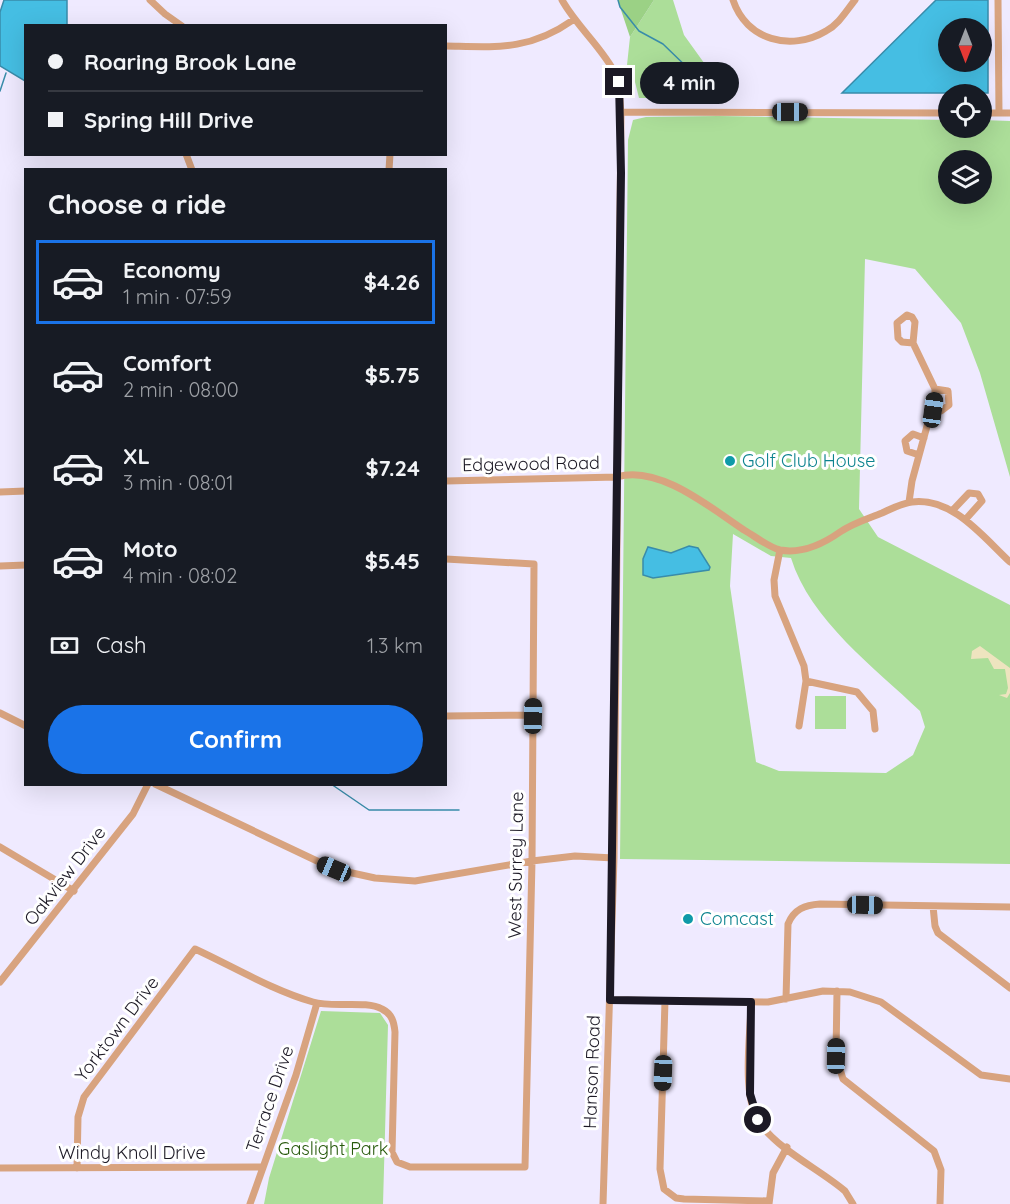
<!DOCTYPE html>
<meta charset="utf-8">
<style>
:root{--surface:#171b24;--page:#242831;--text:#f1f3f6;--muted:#9ea1a6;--line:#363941;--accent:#1a73e8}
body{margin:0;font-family:Quicksand,sans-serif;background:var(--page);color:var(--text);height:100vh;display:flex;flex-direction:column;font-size:22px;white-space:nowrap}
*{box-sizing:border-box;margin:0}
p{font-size:20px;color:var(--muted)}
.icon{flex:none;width:33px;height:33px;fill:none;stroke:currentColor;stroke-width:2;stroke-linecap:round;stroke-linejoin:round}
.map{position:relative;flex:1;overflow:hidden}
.side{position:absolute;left:24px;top:168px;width:423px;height:618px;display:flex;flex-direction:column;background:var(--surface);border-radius:0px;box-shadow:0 6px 24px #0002}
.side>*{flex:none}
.guide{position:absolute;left:24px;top:24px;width:423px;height:132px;border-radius:0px;box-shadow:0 6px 24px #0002;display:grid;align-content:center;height:132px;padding:0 24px;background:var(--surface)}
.needle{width:39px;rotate:180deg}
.tools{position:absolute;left:938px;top:18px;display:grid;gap:12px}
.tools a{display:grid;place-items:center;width:54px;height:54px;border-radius:50%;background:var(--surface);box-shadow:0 6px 24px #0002;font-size:30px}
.end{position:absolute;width:27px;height:27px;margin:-14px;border:8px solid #1c1925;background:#fff;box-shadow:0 0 0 3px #fff}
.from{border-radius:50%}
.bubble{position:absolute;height:42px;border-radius:21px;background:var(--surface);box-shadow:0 6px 24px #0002;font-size:20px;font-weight:700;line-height:42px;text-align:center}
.car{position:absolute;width:18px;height:36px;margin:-18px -9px;border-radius:8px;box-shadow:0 0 4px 2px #0007;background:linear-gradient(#222 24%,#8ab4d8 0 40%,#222 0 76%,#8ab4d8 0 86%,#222 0)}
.guide b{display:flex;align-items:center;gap:21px;height:57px;font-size:22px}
.guide b+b{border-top:2px solid var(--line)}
.guide i{width:15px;height:15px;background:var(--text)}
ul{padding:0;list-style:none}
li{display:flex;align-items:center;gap:18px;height:84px;margin:0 12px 9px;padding:0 12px;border:3px solid transparent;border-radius:0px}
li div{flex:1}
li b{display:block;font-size:22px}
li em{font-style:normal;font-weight:700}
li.active{border-color:var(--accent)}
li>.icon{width:54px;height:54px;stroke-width:1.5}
h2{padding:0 24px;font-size:27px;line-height:72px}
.pay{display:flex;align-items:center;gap:15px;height:66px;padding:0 24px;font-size:22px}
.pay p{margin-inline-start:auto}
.primary-button{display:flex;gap:12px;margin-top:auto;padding:12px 24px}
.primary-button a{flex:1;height:69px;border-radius:36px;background:var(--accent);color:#fff;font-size:24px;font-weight:700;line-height:69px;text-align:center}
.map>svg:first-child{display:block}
.green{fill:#acde99;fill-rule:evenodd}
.forest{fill:#9bd185}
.sand{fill:#eee4bf}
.water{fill:#45bee3;stroke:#398caa;stroke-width:1.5;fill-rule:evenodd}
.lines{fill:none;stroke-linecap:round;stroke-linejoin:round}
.stream{stroke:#398caa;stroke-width:1.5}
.minor{stroke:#d8a37f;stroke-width:7}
.route{stroke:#1c1925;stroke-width:8}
.culture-dot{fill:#0f9aa8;stroke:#fff;stroke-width:2}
.labels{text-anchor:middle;stroke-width:6;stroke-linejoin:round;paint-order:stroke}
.culture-label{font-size:18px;fill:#0d838f;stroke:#fff;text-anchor:start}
.street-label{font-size:18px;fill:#1c1925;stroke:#fff}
.park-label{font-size:18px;fill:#285a0c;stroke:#fff}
</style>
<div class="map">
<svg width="1010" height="1204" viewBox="0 0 1010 1204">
<rect width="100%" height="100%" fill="#efeaff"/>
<!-- green -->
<path class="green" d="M654 0H673L684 35 712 74 689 98H639L632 70 627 65 630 37Z
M718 116 948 120V128H981V120L1010 121V477L980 373 961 323 915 269 865 259 859 509 878 537 1010 605V864L620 859 628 140 633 120 646 117ZM948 160H981V194H948ZM733 534 771 556 791 558C810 620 875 668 920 711L925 727 913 755 886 773 779 771 756 762 730 586Z
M815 696H846V729H815Z
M321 1011 380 1013 388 1025 383 1204H264L269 1178Z"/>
<!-- forest -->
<path class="forest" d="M618 0H654L630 37 619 4Z"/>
<!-- sand -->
<path class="sand" d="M980 646 1010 668V693L1007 698 999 695 1006 694 1008 688 1005 669H994L988 658 971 659 972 651Z"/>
<!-- water -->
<path class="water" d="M4 0H67V25L26 26 25 81 0 66V12Z
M936 0H988V93H842ZM948 28H981V62H948Z
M689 546 698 548 710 567 709 570 653 578 643 575V559L648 547 671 553Z"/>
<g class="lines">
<!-- stream -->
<path class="stream" d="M618 0 620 7 639 31 663 44 695 75
M0 91 6 73
M331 784 369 810H459"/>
<!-- minor -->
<path class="minor" d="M150 0 165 14 182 26
M562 0C577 27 603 48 616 75 621 86 619 100 621 112L614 858 603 1204
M733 0C746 40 791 52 826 31 839 24 846 11 855 0
M998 0 999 113
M446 46C496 47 529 51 573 20
M621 112 948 113
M981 113H1010
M186 154 192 170
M389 170 390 154
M933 410 941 411 949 405 948 391 935 389
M919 455 907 451 905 441 913 434 924 438
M446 481 617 477C658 464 711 508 744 530 755 536 768 547 780 550 802 554 823 544 840 532 853 523 867 519 882 513 891 509 902 503 912 502 953 497 983 537 1010 562
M0 492 26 491
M909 502 912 481 935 397V389L913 343 915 322 912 317 907 315 897 323 898 338 902 342 913 343
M952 511 969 493 978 494 982 501 965 520
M780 550 774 580 775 596 804 666 806 681 799 726
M0 566 26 565
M806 681 857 692 873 711 875 729
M0 713 26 726
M446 716 533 715
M155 784 334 869 375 878 415 881 532 861 575 856 614 858
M0 847 74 891
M933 906 935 926 938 933 1010 988
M0 982 133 814 148 784
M837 991 836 1056 843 1079 934 1151 941 1170 940 1204
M786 999 788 924C794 909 805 905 820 904L1010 907
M610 1000 768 1002 823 991 850 992 881 1002 981 1075 1010 1079
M665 1001 660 1169 664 1189 676 1198 684 1199 769 1201
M751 1002C751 1035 740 1097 761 1125 782 1152 819 1169 845 1191L853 1204
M0 1168 263 1167
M77 1168 78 1117 84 1097 195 949C234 967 272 990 313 1002 333 1008 366 1000 382 1009 392 1014 394 1022 395 1032L392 1152 397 1162 410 1167H525L532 861 534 564 446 559
M250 1204 296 1075 317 1003
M769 1204 773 1173 787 1147"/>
</g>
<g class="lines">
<!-- route -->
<path class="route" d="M619 82 621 173 610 1000 751 1002 750 1094 758 1120"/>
</g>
<!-- markers -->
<g class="culture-dot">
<circle cx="730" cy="461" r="6"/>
<circle cx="688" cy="919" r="6"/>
</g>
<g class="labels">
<!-- culture labels -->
<g class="culture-label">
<text x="742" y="467">Golf Club House</text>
<text x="700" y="925">Comcast</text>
</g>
<!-- street labels -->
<g class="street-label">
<text transform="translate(531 464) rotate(-1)" y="6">Edgewood Road</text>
<text transform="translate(516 865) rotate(-89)" y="6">West Surrey Lane</text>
<text transform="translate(65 876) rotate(-52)" y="6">Oakview Drive</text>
<text transform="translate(117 1029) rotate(-53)" y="6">Yorktown Drive</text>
<text transform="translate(592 1072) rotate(-88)" y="6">Hanson Road</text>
<text transform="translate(270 1099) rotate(-71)" y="6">Terrace Drive</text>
<text x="132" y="1159">Windy Knoll Drive</text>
</g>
<!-- park labels -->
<g class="park-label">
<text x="333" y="1155">Gaslight Park</text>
</g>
</g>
</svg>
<div class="tools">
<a><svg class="needle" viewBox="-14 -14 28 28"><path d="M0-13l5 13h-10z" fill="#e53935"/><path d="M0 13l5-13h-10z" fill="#9ea1a6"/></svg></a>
<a><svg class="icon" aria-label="locate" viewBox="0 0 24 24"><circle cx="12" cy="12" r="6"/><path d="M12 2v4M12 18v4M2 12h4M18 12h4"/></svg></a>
<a><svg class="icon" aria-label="layers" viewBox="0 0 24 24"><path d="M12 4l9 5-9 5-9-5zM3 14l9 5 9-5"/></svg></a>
</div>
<i class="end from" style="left:758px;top:1120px"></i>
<i class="end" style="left:619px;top:82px"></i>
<div class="bubble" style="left:640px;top:62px;width:99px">4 min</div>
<i class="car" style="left:790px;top:112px;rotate:90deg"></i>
<i class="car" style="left:933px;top:410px;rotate:8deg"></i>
<i class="car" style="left:533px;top:716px;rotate:1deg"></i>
<i class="car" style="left:334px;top:869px;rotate:293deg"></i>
<i class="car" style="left:865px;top:905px;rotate:91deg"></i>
<i class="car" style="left:836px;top:1056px;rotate:1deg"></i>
<i class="car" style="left:663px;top:1073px;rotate:182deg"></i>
<div class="guide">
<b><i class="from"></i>Roaring Brook Lane</b>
<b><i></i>Spring Hill Drive</b>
</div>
<section class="side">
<h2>Choose a ride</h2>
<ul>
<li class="active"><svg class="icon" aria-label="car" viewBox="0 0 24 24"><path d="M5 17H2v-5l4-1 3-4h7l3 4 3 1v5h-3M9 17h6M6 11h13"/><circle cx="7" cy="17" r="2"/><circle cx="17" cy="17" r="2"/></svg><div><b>Economy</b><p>1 min · 07:59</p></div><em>$4.26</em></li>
<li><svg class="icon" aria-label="car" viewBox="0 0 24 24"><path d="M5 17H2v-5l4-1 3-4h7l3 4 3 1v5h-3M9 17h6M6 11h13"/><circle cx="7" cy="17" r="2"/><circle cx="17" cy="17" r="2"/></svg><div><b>Comfort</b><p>2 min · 08:00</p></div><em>$5.75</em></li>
<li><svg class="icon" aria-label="car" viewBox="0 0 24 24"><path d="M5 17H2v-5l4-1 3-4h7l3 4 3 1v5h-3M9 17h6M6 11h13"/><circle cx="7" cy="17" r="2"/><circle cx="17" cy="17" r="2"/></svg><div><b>XL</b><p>3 min · 08:01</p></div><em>$7.24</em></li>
<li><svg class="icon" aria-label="car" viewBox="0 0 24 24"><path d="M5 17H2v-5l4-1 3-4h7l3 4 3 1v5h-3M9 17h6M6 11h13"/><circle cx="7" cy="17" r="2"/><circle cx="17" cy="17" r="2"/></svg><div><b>Moto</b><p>4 min · 08:02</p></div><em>$5.45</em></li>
</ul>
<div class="pay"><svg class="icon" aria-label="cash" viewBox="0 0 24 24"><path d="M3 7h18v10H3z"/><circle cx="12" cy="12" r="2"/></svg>Cash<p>1.3 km</p></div>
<div class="primary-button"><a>Confirm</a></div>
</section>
</div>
